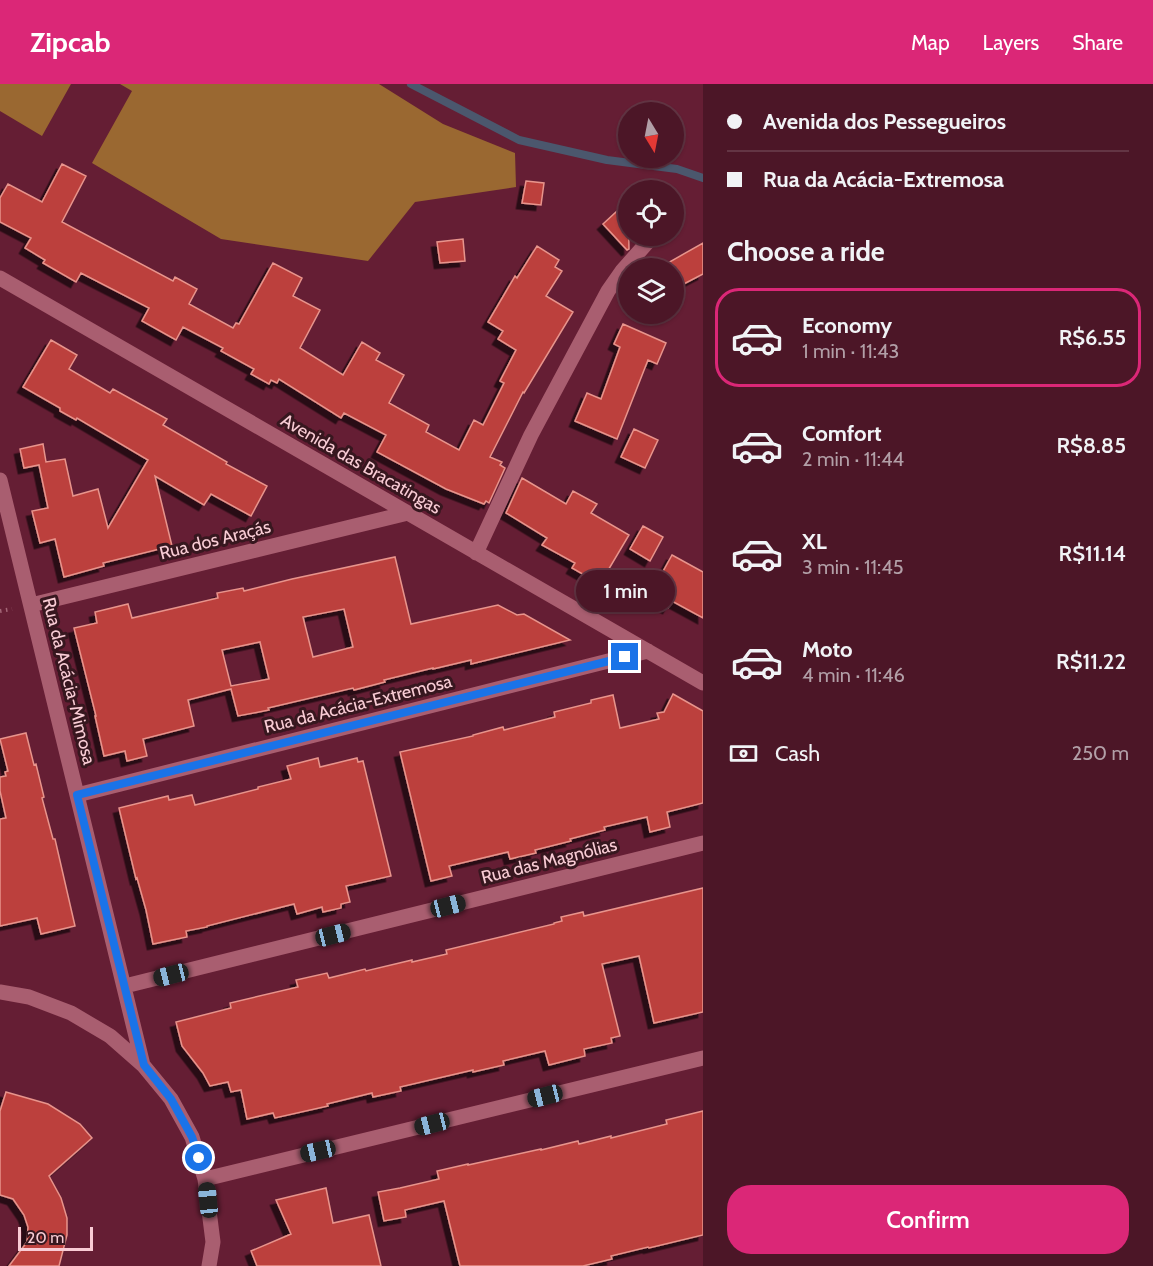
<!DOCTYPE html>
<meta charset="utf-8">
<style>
:root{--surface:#4c1627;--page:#562333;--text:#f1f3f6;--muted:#b29fa7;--line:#633544;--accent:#db2777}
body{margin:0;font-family:Cabin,sans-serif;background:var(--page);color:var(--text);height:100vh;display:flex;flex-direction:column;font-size:22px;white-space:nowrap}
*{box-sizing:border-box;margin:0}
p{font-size:20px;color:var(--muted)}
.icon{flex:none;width:33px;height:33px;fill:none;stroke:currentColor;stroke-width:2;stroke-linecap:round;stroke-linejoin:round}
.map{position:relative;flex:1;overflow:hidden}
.drawer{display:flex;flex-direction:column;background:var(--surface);width:450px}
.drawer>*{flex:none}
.guide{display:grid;align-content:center;height:132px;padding:0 24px;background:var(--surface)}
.needle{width:39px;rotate:170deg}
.buttons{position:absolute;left:618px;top:18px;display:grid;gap:12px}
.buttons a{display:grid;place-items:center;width:66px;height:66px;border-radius:50%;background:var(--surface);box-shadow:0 2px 4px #0004,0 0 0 2px var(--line);font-size:30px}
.scale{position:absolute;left:18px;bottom:15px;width:75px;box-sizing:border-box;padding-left:6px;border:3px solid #f9ccd5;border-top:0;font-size:16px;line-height:21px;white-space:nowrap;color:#f9ccd5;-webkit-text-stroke:4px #37171f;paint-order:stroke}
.end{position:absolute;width:27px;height:27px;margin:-14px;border:8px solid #1a73e8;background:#fff;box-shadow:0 0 0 3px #fff}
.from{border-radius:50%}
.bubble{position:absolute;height:42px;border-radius:21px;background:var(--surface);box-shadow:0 2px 4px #0004,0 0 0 2px var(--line);font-size:20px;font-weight:600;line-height:42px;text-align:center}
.car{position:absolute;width:18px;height:36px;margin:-18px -9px;border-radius:8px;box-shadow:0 0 4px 2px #0007;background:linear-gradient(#222 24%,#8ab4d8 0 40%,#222 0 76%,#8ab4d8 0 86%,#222 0)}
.guide b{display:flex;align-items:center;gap:21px;height:57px;font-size:22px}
.guide b+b{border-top:2px solid var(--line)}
.guide i{width:15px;height:15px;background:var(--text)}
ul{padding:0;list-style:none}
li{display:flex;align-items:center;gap:18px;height:99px;margin:0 12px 9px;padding:0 12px;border:3px solid transparent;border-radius:24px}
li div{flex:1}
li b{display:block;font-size:22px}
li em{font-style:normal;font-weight:600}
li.on{border-color:var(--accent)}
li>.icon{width:54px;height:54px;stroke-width:1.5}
h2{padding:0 24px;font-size:27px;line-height:72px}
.pay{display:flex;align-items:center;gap:15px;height:66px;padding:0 24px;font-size:22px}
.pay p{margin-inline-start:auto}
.button{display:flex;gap:12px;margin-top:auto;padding:12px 24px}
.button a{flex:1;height:69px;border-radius:24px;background:var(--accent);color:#fff;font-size:24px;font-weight:600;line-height:69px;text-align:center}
header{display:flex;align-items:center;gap:36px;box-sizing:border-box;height:84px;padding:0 30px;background:var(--accent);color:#fff}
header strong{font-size:28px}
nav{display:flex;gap:33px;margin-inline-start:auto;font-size:21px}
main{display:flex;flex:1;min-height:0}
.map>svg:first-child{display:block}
.forest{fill:#9a6831}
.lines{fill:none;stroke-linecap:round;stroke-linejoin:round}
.stream{stroke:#4b576d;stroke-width:8}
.building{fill:#bc413d;stroke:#e8948c;stroke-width:1.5;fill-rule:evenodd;filter:url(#shadow)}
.path{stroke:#a36677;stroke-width:4;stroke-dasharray:1.5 4.5;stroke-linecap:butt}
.minor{stroke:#a95e70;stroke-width:15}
.route{stroke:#1a73e8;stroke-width:8}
.labels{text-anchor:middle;stroke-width:6;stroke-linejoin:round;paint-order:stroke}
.street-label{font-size:18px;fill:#f9ccd5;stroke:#37171f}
</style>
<header>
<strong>Zipcab</strong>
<nav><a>Map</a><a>Layers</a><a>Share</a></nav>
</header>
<main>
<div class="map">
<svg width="703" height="1182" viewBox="0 0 703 1182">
<defs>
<filter id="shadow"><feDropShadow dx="-5.5" dy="5.5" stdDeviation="0" flood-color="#0009"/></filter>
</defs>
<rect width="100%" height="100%" fill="#651e34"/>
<!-- forest -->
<path class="forest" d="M0 0H71L42 52 0 27Z
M120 0H379L443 40 515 69 516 103 415 118 368 177 221 155 92 79 132 7Z"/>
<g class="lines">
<!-- stream -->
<path class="stream" d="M411 0 519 56 607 76 677 85 703 94"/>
</g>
<!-- building -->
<path class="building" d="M62 80 86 92 62 138 173 197 175 193 197 205 189 220 233 244 236 239 239 240 273 179 302 194 293 212 320 226 300 264 343 291 362 258 380 269 376 276 404 291 389 319 429 341 426 348 459 366 474 336 483 341 504 299 500 297 516 266 498 255 503 247 488 238 515 192 517 194 537 162 559 176 555 183 562 187 546 212 573 228 524 309 523 308 490 373 502 378 500 381 505 384 489 419 486 417 484 420 446 405 377 368 386 351 344 329 341 334 279 295 277 299 271 296 269 300 251 290 254 285 221 267 223 264 183 243 176 256 142 237 149 224 81 189 76 198 43 179 45 176 25 164 31 154 0 138V114L8 100 42 118Z
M526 97 544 99 541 121 522 119Z
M628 117 629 165 627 166 603 140Z
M463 155 465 177 440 179 437 158Z
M703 159V190L678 203 674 194V184H668L666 180Z
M623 240 666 259 657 280 648 276 617 355 575 337 587 309 601 315 620 263 614 260Z
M51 256 77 271 69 285 110 309 113 305 167 335 163 341 227 378 226 380 267 402 251 432 211 410 204 421 155 392 172 462 103 479 104 482 64 493 55 455 40 459 32 427 48 424 39 381 24 384 20 365 43 360 46 378 65 375 73 412 98 405 108 444 148 376 77 334 76 336 60 327V324L23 303Z
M634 345 658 356 645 384 621 373Z
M522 394 566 420 573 407 597 420 591 429 629 451 600 500 572 484 575 479 542 461 547 454 506 429Z
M643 442 663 453 650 477 630 465Z
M672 471 703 488V534L672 517 668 524 649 513Z
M395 473 411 540 498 521 517 531 524 530 570 556 471 580V576L433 585V584L384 596 385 598 354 606 353 604 268 624 269 626 238 632 231 605 188 616 194 642 143 655 147 672 127 677 125 667 104 672 95 632H96L74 544 97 539 95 528 128 520 132 534 218 514 217 509 243 504 244 507 292 495ZM344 525 353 563 313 573 303 533ZM260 558 269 595 231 602 222 566Z
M673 610 703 627V719L667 728 670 743 650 748 647 733 604 743 605 746 570 755 571 757 535 766 536 769 510 775 508 768 449 782 452 792 431 797 400 668 473 652V651L503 643 504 646 555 633 554 628 591 619V616L613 611 620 644 659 635 657 629 664 628Z
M26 649 34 681 36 680 44 713 42 714 53 755H55L75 842 41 850 37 834 0 842V735L6 734 0 707V693L6 692 5 688 8 687 0 655Z
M318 674 320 683 357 674 358 678 363 677 391 792 346 802 350 818 341 820V824L323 828 322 823 297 830 294 820 207 842V843L186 847 187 853 153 860 146 826 137 794 136 795 119 724 168 712 169 716 192 711 195 721 258 705V703L291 695 287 682Z
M703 804V928L654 939 639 872 602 880 620 952 611 954 612 959 584 965 585 972 549 981 545 967 503 977 504 981 473 988V986L400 1003 401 1007 373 1013 372 1009 327 1020 328 1022 275 1034 273 1029 247 1035 241 1006 231 1008 228 998 210 1002 203 989 182 962 176 938 231 924 230 919 298 903 296 896 327 889 329 894 365 885 366 887 412 876V878L447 870 446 866 554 840V839L562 837 561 833 583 828 584 832Z
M6 1008 48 1020 80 1040 92 1054 49 1092 61 1114 67 1134V1151L59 1182H9L27 1158 28 1143 24 1131 13 1115 0 1111V1027Z
M703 1027V1151L649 1164 648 1163 611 1172 612 1175 583 1182H460L444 1117 405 1126 406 1133 384 1137 378 1108 400 1104 439 1095 437 1087 468 1080V1081L541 1065V1066L578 1057 579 1060 611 1052V1054L667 1040 666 1036Z
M326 1104 333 1139 369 1131 381 1182H257L251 1167 291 1150 276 1116Z"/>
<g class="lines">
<!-- path -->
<path class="path" d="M0 527 12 525"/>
<!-- minor -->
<path class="minor" d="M0 194 703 599
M0 396 143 981
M476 469 531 351 608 207 622 187 653 152
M31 521 408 429
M77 711 648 567
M125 902 703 759
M0 908 29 913 71 929 110 952 143 981 171 1015 192 1053 205 1095 213 1158 209 1182
M205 1095 703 974"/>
</g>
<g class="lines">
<!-- route -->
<path class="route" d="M199 1074 192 1053 171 1015 144 981 77 711 625 573"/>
</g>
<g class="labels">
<!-- street labels -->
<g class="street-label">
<text transform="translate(361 380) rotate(30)" y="6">Avenida das Bracatingas</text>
<text transform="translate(215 456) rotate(-14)" y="6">Rua dos Araçás</text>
<text transform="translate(69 597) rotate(76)" y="6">Rua da Acácia-Mimosa</text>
<text transform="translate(358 620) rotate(-14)" y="6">Rua da Acácia-Extremosa</text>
<text transform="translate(549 777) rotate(-14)" y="6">Rua das Magnólias</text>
</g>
</g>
</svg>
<div class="buttons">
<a><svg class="needle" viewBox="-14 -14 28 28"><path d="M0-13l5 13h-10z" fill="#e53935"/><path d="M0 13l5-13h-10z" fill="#b29fa7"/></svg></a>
<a><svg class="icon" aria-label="locate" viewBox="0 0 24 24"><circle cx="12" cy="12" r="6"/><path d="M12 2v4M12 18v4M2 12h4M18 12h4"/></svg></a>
<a><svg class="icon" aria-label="layers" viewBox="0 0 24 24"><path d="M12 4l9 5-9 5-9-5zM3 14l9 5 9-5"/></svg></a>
</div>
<div class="scale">20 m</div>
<i class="end from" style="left:199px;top:1074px"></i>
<i class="end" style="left:625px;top:573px"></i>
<div class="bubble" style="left:576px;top:486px;width:99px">1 min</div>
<i class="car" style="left:448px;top:822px;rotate:76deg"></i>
<i class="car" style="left:333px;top:851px;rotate:76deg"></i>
<i class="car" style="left:171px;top:891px;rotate:256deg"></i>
<i class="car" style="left:545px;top:1012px;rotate:256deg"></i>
<i class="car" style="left:432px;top:1040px;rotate:256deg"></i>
<i class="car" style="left:318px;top:1067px;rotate:257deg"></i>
<i class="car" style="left:208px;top:1116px;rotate:354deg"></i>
</div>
<section class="drawer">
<div class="guide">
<b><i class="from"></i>Avenida dos Pessegueiros</b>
<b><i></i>Rua da Acácia-Extremosa</b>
</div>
<h2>Choose a ride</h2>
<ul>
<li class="on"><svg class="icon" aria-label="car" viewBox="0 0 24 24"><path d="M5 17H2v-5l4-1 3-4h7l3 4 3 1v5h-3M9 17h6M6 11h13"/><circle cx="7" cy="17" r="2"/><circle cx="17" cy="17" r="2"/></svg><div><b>Economy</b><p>1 min · 11:43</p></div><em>R$6.55</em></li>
<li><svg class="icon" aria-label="car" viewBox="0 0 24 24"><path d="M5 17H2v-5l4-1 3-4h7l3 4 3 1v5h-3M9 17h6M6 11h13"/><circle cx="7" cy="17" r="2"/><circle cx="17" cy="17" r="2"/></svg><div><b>Comfort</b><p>2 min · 11:44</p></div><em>R$8.85</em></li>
<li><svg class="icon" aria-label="car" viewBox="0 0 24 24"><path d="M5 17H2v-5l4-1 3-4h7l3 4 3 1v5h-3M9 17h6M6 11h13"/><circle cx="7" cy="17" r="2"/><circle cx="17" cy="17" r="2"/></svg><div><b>XL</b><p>3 min · 11:45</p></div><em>R$11.14</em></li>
<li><svg class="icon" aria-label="car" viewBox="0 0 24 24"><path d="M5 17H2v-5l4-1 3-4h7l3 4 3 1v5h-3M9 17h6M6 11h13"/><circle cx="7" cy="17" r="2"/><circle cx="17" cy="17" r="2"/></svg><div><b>Moto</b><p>4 min · 11:46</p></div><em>R$11.22</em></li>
</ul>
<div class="pay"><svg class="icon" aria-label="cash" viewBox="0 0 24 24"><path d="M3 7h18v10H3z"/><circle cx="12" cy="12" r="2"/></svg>Cash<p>250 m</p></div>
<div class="button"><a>Confirm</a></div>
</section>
</main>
